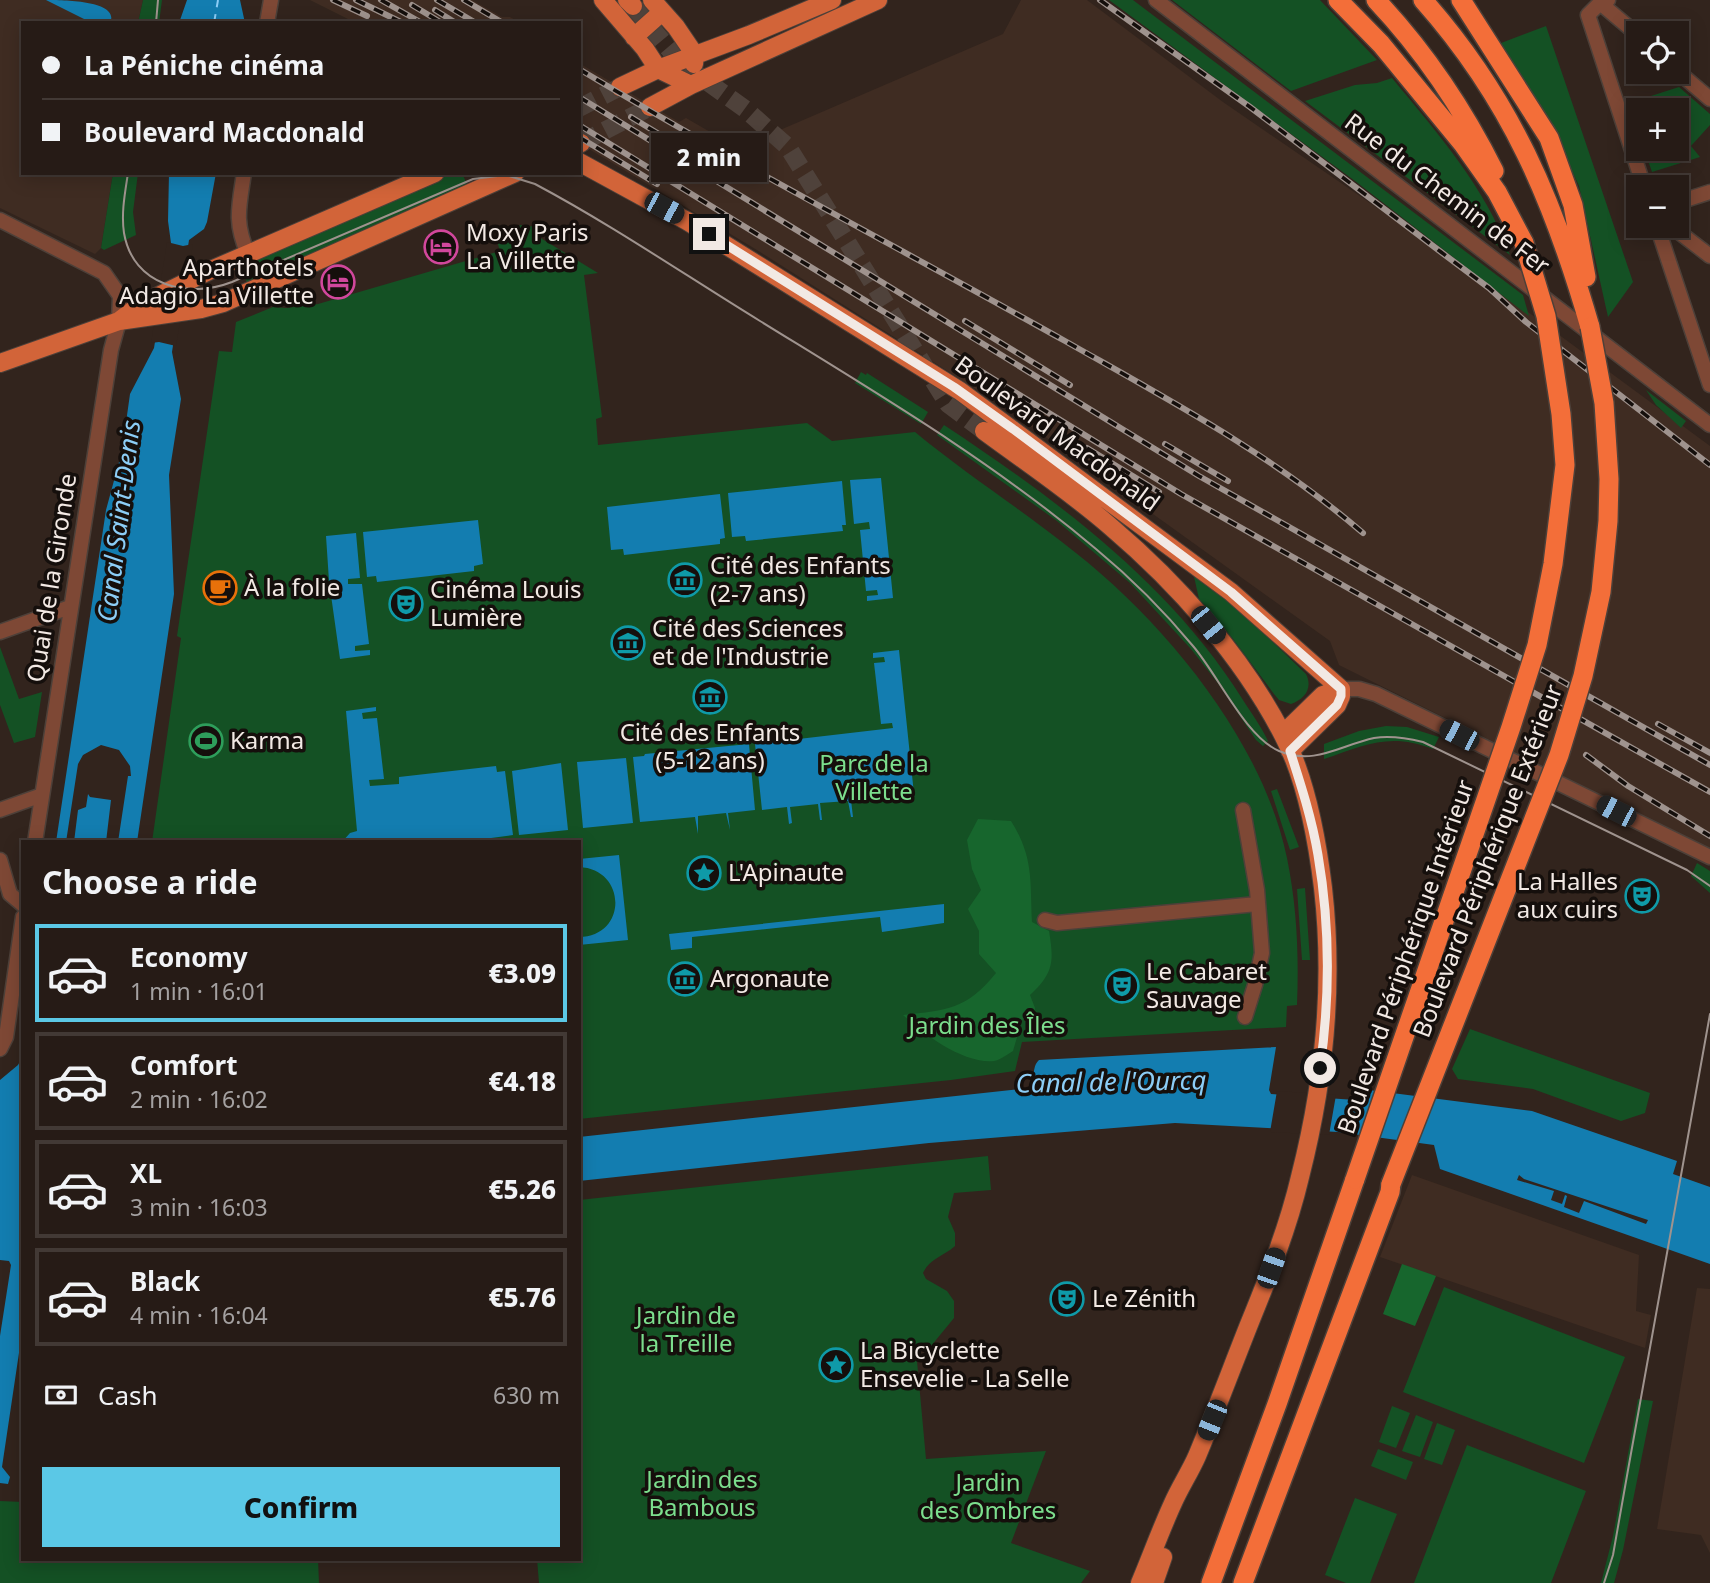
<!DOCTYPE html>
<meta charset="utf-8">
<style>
:root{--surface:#261b16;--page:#2e241f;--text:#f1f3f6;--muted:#a4a1a1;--line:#423935;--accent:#5bc8e6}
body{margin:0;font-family:"Noto Sans",sans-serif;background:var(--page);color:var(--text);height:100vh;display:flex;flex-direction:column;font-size:26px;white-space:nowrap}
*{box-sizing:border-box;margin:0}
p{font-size:23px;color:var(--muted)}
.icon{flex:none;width:38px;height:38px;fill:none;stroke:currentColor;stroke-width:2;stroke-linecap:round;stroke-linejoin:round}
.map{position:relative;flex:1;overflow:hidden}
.details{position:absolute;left:21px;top:840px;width:560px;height:721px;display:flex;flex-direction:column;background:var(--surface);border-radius:0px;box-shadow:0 4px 18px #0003,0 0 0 2px var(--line)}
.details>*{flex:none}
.banner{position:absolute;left:21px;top:21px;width:560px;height:154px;border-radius:0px;box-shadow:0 4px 18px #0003,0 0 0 2px var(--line);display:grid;align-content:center;height:154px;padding:0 21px;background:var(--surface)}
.buttons{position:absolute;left:1626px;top:21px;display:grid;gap:14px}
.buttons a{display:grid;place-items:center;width:63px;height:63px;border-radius:0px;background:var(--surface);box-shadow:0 4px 18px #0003,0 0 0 2px var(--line);font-size:35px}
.end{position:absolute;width:32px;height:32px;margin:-16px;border:9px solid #f2e9e4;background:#111;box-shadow:0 0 0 4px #111}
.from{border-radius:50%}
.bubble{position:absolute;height:49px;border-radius:0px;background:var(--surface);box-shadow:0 4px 18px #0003,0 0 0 2px var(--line);font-size:23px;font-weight:800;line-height:49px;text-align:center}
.car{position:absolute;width:21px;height:42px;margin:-21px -10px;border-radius:9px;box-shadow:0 0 5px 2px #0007;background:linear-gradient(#222 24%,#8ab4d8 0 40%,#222 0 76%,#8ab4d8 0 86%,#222 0)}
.banner b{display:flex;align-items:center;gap:24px;height:66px;font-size:26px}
.banner b+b{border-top:2px solid var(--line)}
.banner i{width:18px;height:18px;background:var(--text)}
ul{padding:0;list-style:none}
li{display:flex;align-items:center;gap:21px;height:98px;margin:0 14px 10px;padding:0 7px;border:4px solid var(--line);border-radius:0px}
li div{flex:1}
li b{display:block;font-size:26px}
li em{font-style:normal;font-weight:800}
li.on{border-color:var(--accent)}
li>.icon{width:63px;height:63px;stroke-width:1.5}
h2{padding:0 21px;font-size:32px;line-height:84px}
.pay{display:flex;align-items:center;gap:18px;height:77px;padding:0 21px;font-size:26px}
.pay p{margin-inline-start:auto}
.button{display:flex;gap:14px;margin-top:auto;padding:14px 21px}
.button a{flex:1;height:80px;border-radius:0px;background:var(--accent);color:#111;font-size:28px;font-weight:800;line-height:80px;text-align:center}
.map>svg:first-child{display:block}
.built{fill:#3f2c22}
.green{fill:#145124}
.forest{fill:#17662d}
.water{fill:#137db0}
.pier{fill:#32241d}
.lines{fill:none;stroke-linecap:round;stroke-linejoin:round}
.ferry{stroke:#8ccdf6;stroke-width:2;stroke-dasharray:9 7;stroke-linecap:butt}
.major-tunnel{stroke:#4f423b;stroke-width:18;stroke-dasharray:18 9;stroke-linecap:butt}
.minor-casing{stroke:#4d4039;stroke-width:17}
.major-casing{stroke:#4d4039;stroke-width:20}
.highway-casing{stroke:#4d4039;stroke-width:22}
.minor{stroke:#7e4835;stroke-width:14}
.major{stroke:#d26439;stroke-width:18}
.highway{stroke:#f36e39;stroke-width:19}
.tram{stroke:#9f938e;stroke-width:2}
.rail-casing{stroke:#9f938e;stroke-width:6}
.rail{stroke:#150f0c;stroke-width:3.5;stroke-dasharray:10;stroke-linecap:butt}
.highway-bridge-casing{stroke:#4d4039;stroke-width:22;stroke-linecap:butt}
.highway-bridge{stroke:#f36e39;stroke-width:19}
.route{stroke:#f2e9e4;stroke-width:9}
.labels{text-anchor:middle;stroke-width:7;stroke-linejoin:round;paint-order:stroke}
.street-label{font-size:24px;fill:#f2e9e4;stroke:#150f0c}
.poi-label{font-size:24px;fill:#f2e9e4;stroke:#150f0c;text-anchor:start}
.park-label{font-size:24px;fill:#7cde8d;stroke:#150f0c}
.water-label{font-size:26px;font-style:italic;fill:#8ccdf6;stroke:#150f0c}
</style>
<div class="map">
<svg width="1710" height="1583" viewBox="0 0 1710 1583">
<rect width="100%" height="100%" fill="#32241d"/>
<!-- built -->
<path class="built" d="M0 0H143L138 23H23V173H113L101 248 95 254 0 208Z
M310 0H472L502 17H510L520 23H356Z
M1021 0H1087L1223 102 1520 306 1710 446V850L1339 665 1330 641 1001 405 757 250 579 143V63L679 122 686 118 738 148 1003 34Z
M1412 1175 1639 1255 1636 1311 1651 1315 1645 1348 1380 1257Z
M1697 1288 1710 1289V1553L1701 1535 1657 1529Z"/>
<!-- green -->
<path class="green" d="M143 0H162L159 23H138Z
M1109 0H1133L1523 295 1529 316 1355 181Z
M1172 0H1320L1377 60 1291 91Z
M1546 26 1633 282 1608 317 1579 186 1545 113 1501 43Z
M1392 78C1438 134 1485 186 1510 255L1305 101 1355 85 1377 83Z
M1679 87 1710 114V125L1691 146 1700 157 1652 172 1644 149H1676L1677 138 1682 136 1677 127 1676 110H1638L1636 126 1629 103Z
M113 173H138L133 212 136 235 104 250 101 248Z
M453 173H462L469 189 248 285 239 264Z
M521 225 528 227 532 226 536 229 534 234 598 273 584 275 602 417 596 419 598 445 807 423 832 441 915 432C967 475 1024 511 1076 553 1167 625 1263 742 1287 858 1297 907 1299 955 1297 1005L1287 1006 1286 1027 1022 1042 1015 1071 951 1080 579 1119V842H152L181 638 177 636 219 351 232 352 236 322 273 307 286 308 318 304 500 251 496 238 505 235 504 231Z
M861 372 866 375 867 373 928 412 921 424 855 383Z
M1646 390 1686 421 1681 428 1656 405Z
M944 425C1056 499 1171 584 1243 700 1252 714 1261 726 1268 741L1263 746 1256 740 1217 682 1191 649 1130 583 1057 521 937 435Z
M1193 572 1222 593 1306 674C1313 688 1305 699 1291 704L1279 700 1274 694 1233 639 1199 599Z
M0 647 19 699 42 692 35 737 14 743 0 705Z
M1386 726 1407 727 1439 737 1433 749C1390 732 1365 745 1324 759V744L1359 731Z
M1277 789 1299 847 1290 850 1271 791Z
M1697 863 1710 871V893L1691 876Z
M1305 888 1310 960H1302L1297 889Z
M1470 1029 1650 1093 1645 1113 1621 1121 1533 1089 1458 1079 1452 1069Z
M988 1156 991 1190 954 1193 948 1217 955 1233V1246C944 1256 929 1259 923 1273L926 1279 947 1291 954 1301V1318L931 1346 916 1350 926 1459 1046 1451 1011 1543 1090 1571 1081 1583H539L537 1559H579V1200Z
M1444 1287 1625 1357 1584 1463 1403 1392Z
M1638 1399 1653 1401 1623 1550 1614 1583H1601L1613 1536Z
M1392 1406 1410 1413 1396 1448 1379 1442Z
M1416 1415 1433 1422 1420 1457 1402 1451Z
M1437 1423 1455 1430 1442 1465 1424 1459Z
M1467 1445 1586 1491 1551 1583H1414Z
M1378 1449 1413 1462 1406 1480 1371 1466Z
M1355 1498 1397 1514 1370 1583H1346L1325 1575Z
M0 1501 23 1502V1559H318L319 1583H0Z"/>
<!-- forest -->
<path class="forest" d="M978 819 1011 821C1034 857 1030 882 1032 922L1049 931C1054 961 1054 973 1030 995L1035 1008 1034 1017 1022 1020 1013 1051C1008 1054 1000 1060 994 1061 963 1064 924 1034 903 1015 947 1010 966 1010 996 973L979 954V931L968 909 981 890 972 869 967 840Z
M1402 1264 1436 1276 1415 1326 1383 1314Z"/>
<!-- water -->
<path class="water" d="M46 0C60 0 121 0 110 23H92Z
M187 0H240L245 23H179Z
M169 173H216L207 222 204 229 189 240 172 352 181 399 169 475 174 594 137 842H118L128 776H131L130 766 119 750 101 745 83 755 78 764 66 842H56L106 510 122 451 130 394 154 348 171 243 168 221Z
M881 478 893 598 867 601V596L878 595 877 590 866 591 860 530 870 529 869 522 854 524 850 480Z
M842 481 846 525H842L843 531 746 541 745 536 732 537 728 493Z
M720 494 725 538 720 539V544L624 555 623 549 611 550 607 507Z
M478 520 483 564 474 566V571L377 582 376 576 367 577 363 532Z
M356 533 360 578 348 579V584H362L369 644 355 646V651L370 650V655L340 659 329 581 326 536Z
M899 650 914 794 851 800 853 817H851L848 801 820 803 822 820H820L818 804 790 807 792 823 789 824 787 807 762 810 755 744 893 728 892 723 881 724 874 663 885 662 884 657 873 658V653Z
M376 707V711L362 713 363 719 377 718 384 779 369 780 370 786 399 784V777L496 766 497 772 505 771 513 835 461 842H342L350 833 357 831 346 711Z
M749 744 755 810 728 813 730 830 726 813 698 816V834L695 817 640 822 633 757 644 756 645 754Z
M626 758 633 823 583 828 577 762Z
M561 763 568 830 519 835 512 771Z
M88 794 90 797 111 800 106 842H74L78 810 86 807Z
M619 855 628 940 579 945V937C628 936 627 869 579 867V859Z
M944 904V923L882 932 880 917 692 937V948L671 950 669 934Z
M1276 1047 1269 1090 1271 1094 1355 1100 1369 1090 1532 1111 1677 1161 1673 1174 1710 1187V1264L1440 1169 1434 1145 1338 1132 1175 1123 929 1143 579 1181V1137L1029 1088C1036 1081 1031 1067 1039 1060Z
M23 1056V1285L20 1299 23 1302V1326L2 1467 10 1477 8 1484 0 1483V1336L11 1265 9 1261 0 1260V1080L18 1065Z"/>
<!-- pier -->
<path class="pier" d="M167 242 183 246 193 244 176 346 159 342 151 343Z
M1277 1091 1336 1095 1329 1135 1270 1132Z
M1519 1175 1524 1179 1648 1220 1646 1224 1584 1201 1579 1213 1564 1207 1567 1196 1565 1195 1562 1204 1551 1200 1554 1191 1517 1180Z"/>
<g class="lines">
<!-- ferry -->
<path class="ferry" d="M214 23 218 0"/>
<!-- major-tunnel -->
<path class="major-tunnel" d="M633 6 680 62 745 109 788 147 948 404 984 431
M579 108 620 87
M581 143 650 107"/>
<defs>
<path id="minor" d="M1156 0 1710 425
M1608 0 1600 3 1588 15 1644 187
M1600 3 1638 35
M267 23 271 0
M1676 70 1710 99
M244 173C239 207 234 222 248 254
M1676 203 1710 192
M0 220 104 273 120 296 119 321 111 350 35 842
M1657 226 1710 385
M1671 226 1710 256
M160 296 193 311
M0 632 70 607
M1341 689H1359L1376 694 1710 857
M0 810 42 795
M1243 810 1257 890 1262 953 1255 985 1245 1017
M0 860 10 894 23 905
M1045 920 1057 923 1257 904
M0 1049 6 1037 23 917"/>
<path id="major" d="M603 0 645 49 658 69 691 85
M627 0 633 6
M652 0 676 27 695 55 694 64
M634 37 662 12
M620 87 658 69 749 35 832 0
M650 107 691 85 878 0
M579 144 581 143
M579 162 687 221 960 391 1231 592 1341 689
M119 321 140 305 211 270 435 173
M0 363 119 321 201 309 223 303 515 173
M984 431C1026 462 1071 492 1111 527 1178 584 1242 656 1283 735 1306 778 1317 839 1323 888 1334 984 1324 1083 1300 1177 1288 1228 1268 1278 1248 1327 1231 1370 1215 1413 1197 1456 1190 1472 1180 1487 1173 1503 1161 1529 1151 1557 1140 1583
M1283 734 1323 695 1341 689
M1290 751 1337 705 1341 696V689
M1154 1583 1163 1557"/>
<path id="highway" d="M1338 0 1381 44 1463 144 1497 192 1524 243
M1376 0C1424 51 1463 109 1494 171
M1423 0C1511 99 1554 202 1590 327
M1461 0 1549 138 1573 205 1586 277
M1211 1583 1277 1404 1355 1179
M1243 1583 1390 1192 1391 1184"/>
</defs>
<!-- minor casing -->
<use href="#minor" class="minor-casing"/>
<!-- major casing -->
<use href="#major" class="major-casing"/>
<!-- highway casing -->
<use href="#highway" class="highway-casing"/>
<!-- minor -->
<use href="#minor" class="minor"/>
<!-- major -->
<use href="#major" class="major"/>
<!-- highway -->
<use href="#highway" class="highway"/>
<!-- tram -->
<path class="tram" d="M156 23 158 0
M128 173C125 193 121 213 124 233 133 286 188 299 232 282L473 179 506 175 535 184C612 225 685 275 760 321 875 392 992 461 1096 549 1131 578 1164 611 1193 646 1218 675 1245 736 1279 751 1314 766 1341 745 1374 738 1391 735 1407 738 1423 742L1687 870 1710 886
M1604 1583 1613 1555 1628 1470 1710 1014"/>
<defs>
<path id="rail" d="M333 0 367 16
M356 0 403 23
M381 0 422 23
M437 0 476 23
M464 0 503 23
M1100 0 1250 107 1441 252 1489 288 1526 322 1710 465
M412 5 442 23
M435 10 456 23
M579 69C739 165 903 250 1065 341 1169 400 1271 454 1363 533
M579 97 1199 476 1710 765
M631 117 700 159
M579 125 1181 494 1710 792
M579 137 657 184
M965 321 1070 385
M1165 444 1228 481
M1087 448 1159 492
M1658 724 1710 753
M1586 755 1628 786 1710 836"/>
</defs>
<!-- rail casing -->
<use href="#rail" class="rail-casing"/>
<!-- rail -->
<use href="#rail" class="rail"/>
<defs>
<path id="highway-bridge" d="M1355 1179 1511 727 1537 645 1553 564 1565 465 1561 414 1546 316 1524 243
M1391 1184 1559 755 1583 676 1601 592 1608 521 1609 479 1604 403 1590 327"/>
</defs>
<!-- highway-bridge casing -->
<use href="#highway-bridge" class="highway-bridge-casing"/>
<!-- highway-bridge -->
<use href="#highway-bridge" class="highway-bridge"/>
</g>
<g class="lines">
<!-- route -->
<path class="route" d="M709 234 954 387 1013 429 1231 592 1341 689V696L1337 705 1290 751C1301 785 1312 819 1318 855 1330 925 1330 998 1320 1068"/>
</g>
<!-- icons -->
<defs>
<symbol id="hotel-ring" viewBox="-11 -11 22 22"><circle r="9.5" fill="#150f0c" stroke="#d1479c" stroke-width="1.5"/><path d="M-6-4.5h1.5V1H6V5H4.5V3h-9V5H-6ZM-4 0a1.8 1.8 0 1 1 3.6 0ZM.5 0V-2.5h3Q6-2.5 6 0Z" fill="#d1479c"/></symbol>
<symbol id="museum-ring" viewBox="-11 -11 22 22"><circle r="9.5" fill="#150f0c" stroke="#0f9aa8" stroke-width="1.5"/><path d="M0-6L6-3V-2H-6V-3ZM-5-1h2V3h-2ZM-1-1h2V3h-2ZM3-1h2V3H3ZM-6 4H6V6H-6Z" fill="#0f9aa8"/></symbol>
<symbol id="cafe-ring" viewBox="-11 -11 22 22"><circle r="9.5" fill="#150f0c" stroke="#e8710a" stroke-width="1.5"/><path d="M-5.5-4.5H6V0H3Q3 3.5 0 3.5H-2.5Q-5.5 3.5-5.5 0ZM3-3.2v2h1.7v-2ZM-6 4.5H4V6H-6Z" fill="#e8710a"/></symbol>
<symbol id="theatre-ring" viewBox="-11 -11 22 22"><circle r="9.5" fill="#150f0c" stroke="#0f9aa8" stroke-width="1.5"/><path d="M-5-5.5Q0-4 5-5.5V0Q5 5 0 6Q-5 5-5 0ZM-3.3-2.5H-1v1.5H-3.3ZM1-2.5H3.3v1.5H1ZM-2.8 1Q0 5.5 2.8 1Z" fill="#0f9aa8"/></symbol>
<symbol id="stadium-ring" viewBox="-11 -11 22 22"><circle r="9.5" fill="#150f0c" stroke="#2e9e5b" stroke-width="1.5"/><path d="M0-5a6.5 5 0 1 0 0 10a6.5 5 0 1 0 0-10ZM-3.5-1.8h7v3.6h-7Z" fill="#2e9e5b"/></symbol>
<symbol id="sight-ring" viewBox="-11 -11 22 22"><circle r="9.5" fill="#150f0c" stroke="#0f9aa8" stroke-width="1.5"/><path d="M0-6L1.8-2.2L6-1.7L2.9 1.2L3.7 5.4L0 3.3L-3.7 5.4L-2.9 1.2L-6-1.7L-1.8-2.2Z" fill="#0f9aa8"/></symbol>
</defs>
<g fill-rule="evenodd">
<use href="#hotel-ring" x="422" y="228" width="38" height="38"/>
<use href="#hotel-ring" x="319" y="263" width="38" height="38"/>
<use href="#museum-ring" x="666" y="561" width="38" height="38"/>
<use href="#cafe-ring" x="201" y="569" width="38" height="38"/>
<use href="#theatre-ring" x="387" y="585" width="38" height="38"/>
<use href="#museum-ring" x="609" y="624" width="38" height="38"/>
<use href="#museum-ring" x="691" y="678" width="38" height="38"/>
<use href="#stadium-ring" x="187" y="722" width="38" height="38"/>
<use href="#sight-ring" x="685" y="854" width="38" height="38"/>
<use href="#theatre-ring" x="1623" y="877" width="38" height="38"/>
<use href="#museum-ring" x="666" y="960" width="38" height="38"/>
<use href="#theatre-ring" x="1103" y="967" width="38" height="38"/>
<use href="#theatre-ring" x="1048" y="1280" width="38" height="38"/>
<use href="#sight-ring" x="817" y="1346" width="38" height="38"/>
</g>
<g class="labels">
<!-- street labels -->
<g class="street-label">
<text transform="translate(1447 194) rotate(37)" y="8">Rue du Chemin de Fer</text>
<text transform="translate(1057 434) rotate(36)" y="8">Boulevard Macdonald</text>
<text transform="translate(52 578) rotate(-81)" y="8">Quai de la Gironde</text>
<text transform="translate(1488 861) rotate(-69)" y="8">Boulevard Périphérique Extérieur</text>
<text transform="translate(1406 957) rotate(-71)" y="8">Boulevard Périphérique Intérieur</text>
</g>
<!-- poi labels -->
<g class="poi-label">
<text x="466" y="241">Moxy Paris<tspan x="466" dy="28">La Villette</tspan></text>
<text x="314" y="276" text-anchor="end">Aparthotels<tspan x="314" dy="28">Adagio La Villette</tspan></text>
<text x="710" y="574">Cité des Enfants<tspan x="710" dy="28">(2-7 ans)</tspan></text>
<text x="244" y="596">À la folie</text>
<text x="430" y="598">Cinéma Louis<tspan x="430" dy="28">Lumière</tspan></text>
<text x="652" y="637">Cité des Sciences<tspan x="652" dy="28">et de l'Industrie</tspan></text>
<text x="710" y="741" text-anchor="middle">Cité des Enfants<tspan x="710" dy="28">(5-12 ans)</tspan></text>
<text x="230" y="749">Karma</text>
<text x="728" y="881">L'Apinaute</text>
<text x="1618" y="890" text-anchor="end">La Halles<tspan x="1618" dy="28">aux cuirs</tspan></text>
<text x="1146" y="980">Le Cabaret<tspan x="1146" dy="28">Sauvage</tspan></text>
<text x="710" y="987">Argonaute</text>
<text x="1092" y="1307">Le Zénith</text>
<text x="860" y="1359">La Bicyclette<tspan x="860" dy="28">Ensevelie - La Selle</tspan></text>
</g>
<!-- park labels -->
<g class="park-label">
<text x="874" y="772">Parc de la<tspan x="874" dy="28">Villette</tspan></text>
<text x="987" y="1034">Jardin des Îles</text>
<text x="686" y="1324">Jardin de<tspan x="686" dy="28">la Treille</tspan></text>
<text x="702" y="1488">Jardin des<tspan x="702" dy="28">Bambous</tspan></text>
<text x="988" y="1491">Jardin<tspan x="988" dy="28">des Ombres</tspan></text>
</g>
<!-- water labels -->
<g class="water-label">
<text transform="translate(119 521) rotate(-83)" y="9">Canal Saint-Denis</text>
<text transform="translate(1111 1082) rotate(-1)" y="9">Canal de l'Ourcq</text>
</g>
</g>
</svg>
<div class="buttons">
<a><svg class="icon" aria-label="locate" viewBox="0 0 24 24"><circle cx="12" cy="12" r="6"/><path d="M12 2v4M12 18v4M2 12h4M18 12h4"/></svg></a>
<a>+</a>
<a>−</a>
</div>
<i class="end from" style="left:1320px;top:1068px"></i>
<i class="end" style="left:709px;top:234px"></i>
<div class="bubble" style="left:651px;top:133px;width:116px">2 min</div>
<i class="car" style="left:664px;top:208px;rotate:118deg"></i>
<i class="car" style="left:1208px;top:625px;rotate:141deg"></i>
<i class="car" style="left:1459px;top:735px;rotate:297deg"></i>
<i class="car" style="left:1616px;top:811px;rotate:297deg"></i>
<i class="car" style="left:1271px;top:1268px;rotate:19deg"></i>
<i class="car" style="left:1212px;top:1420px;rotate:202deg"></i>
<div class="banner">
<b><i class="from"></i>La Péniche cinéma</b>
<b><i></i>Boulevard Macdonald</b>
</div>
<section class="details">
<h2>Choose a ride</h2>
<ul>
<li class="on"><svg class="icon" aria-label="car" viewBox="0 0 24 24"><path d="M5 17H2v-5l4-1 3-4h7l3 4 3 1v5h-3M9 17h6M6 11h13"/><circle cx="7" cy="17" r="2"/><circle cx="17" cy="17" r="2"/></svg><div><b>Economy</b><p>1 min · 16:01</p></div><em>€3.09</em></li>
<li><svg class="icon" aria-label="car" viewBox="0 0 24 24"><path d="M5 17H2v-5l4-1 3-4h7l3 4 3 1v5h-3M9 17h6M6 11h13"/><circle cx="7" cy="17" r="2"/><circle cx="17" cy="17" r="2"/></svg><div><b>Comfort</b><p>2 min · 16:02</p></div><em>€4.18</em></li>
<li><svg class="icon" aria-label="car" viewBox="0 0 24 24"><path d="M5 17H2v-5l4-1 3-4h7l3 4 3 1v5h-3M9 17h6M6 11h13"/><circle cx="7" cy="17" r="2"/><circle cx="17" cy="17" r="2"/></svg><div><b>XL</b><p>3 min · 16:03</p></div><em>€5.26</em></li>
<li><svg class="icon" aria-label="car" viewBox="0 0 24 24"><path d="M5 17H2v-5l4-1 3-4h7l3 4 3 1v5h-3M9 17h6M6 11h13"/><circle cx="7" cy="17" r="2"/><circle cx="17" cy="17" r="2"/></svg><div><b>Black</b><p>4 min · 16:04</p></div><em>€5.76</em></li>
</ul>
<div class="pay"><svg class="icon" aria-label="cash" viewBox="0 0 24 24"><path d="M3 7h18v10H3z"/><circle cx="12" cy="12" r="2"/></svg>Cash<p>630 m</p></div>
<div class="button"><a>Confirm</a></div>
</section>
</div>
